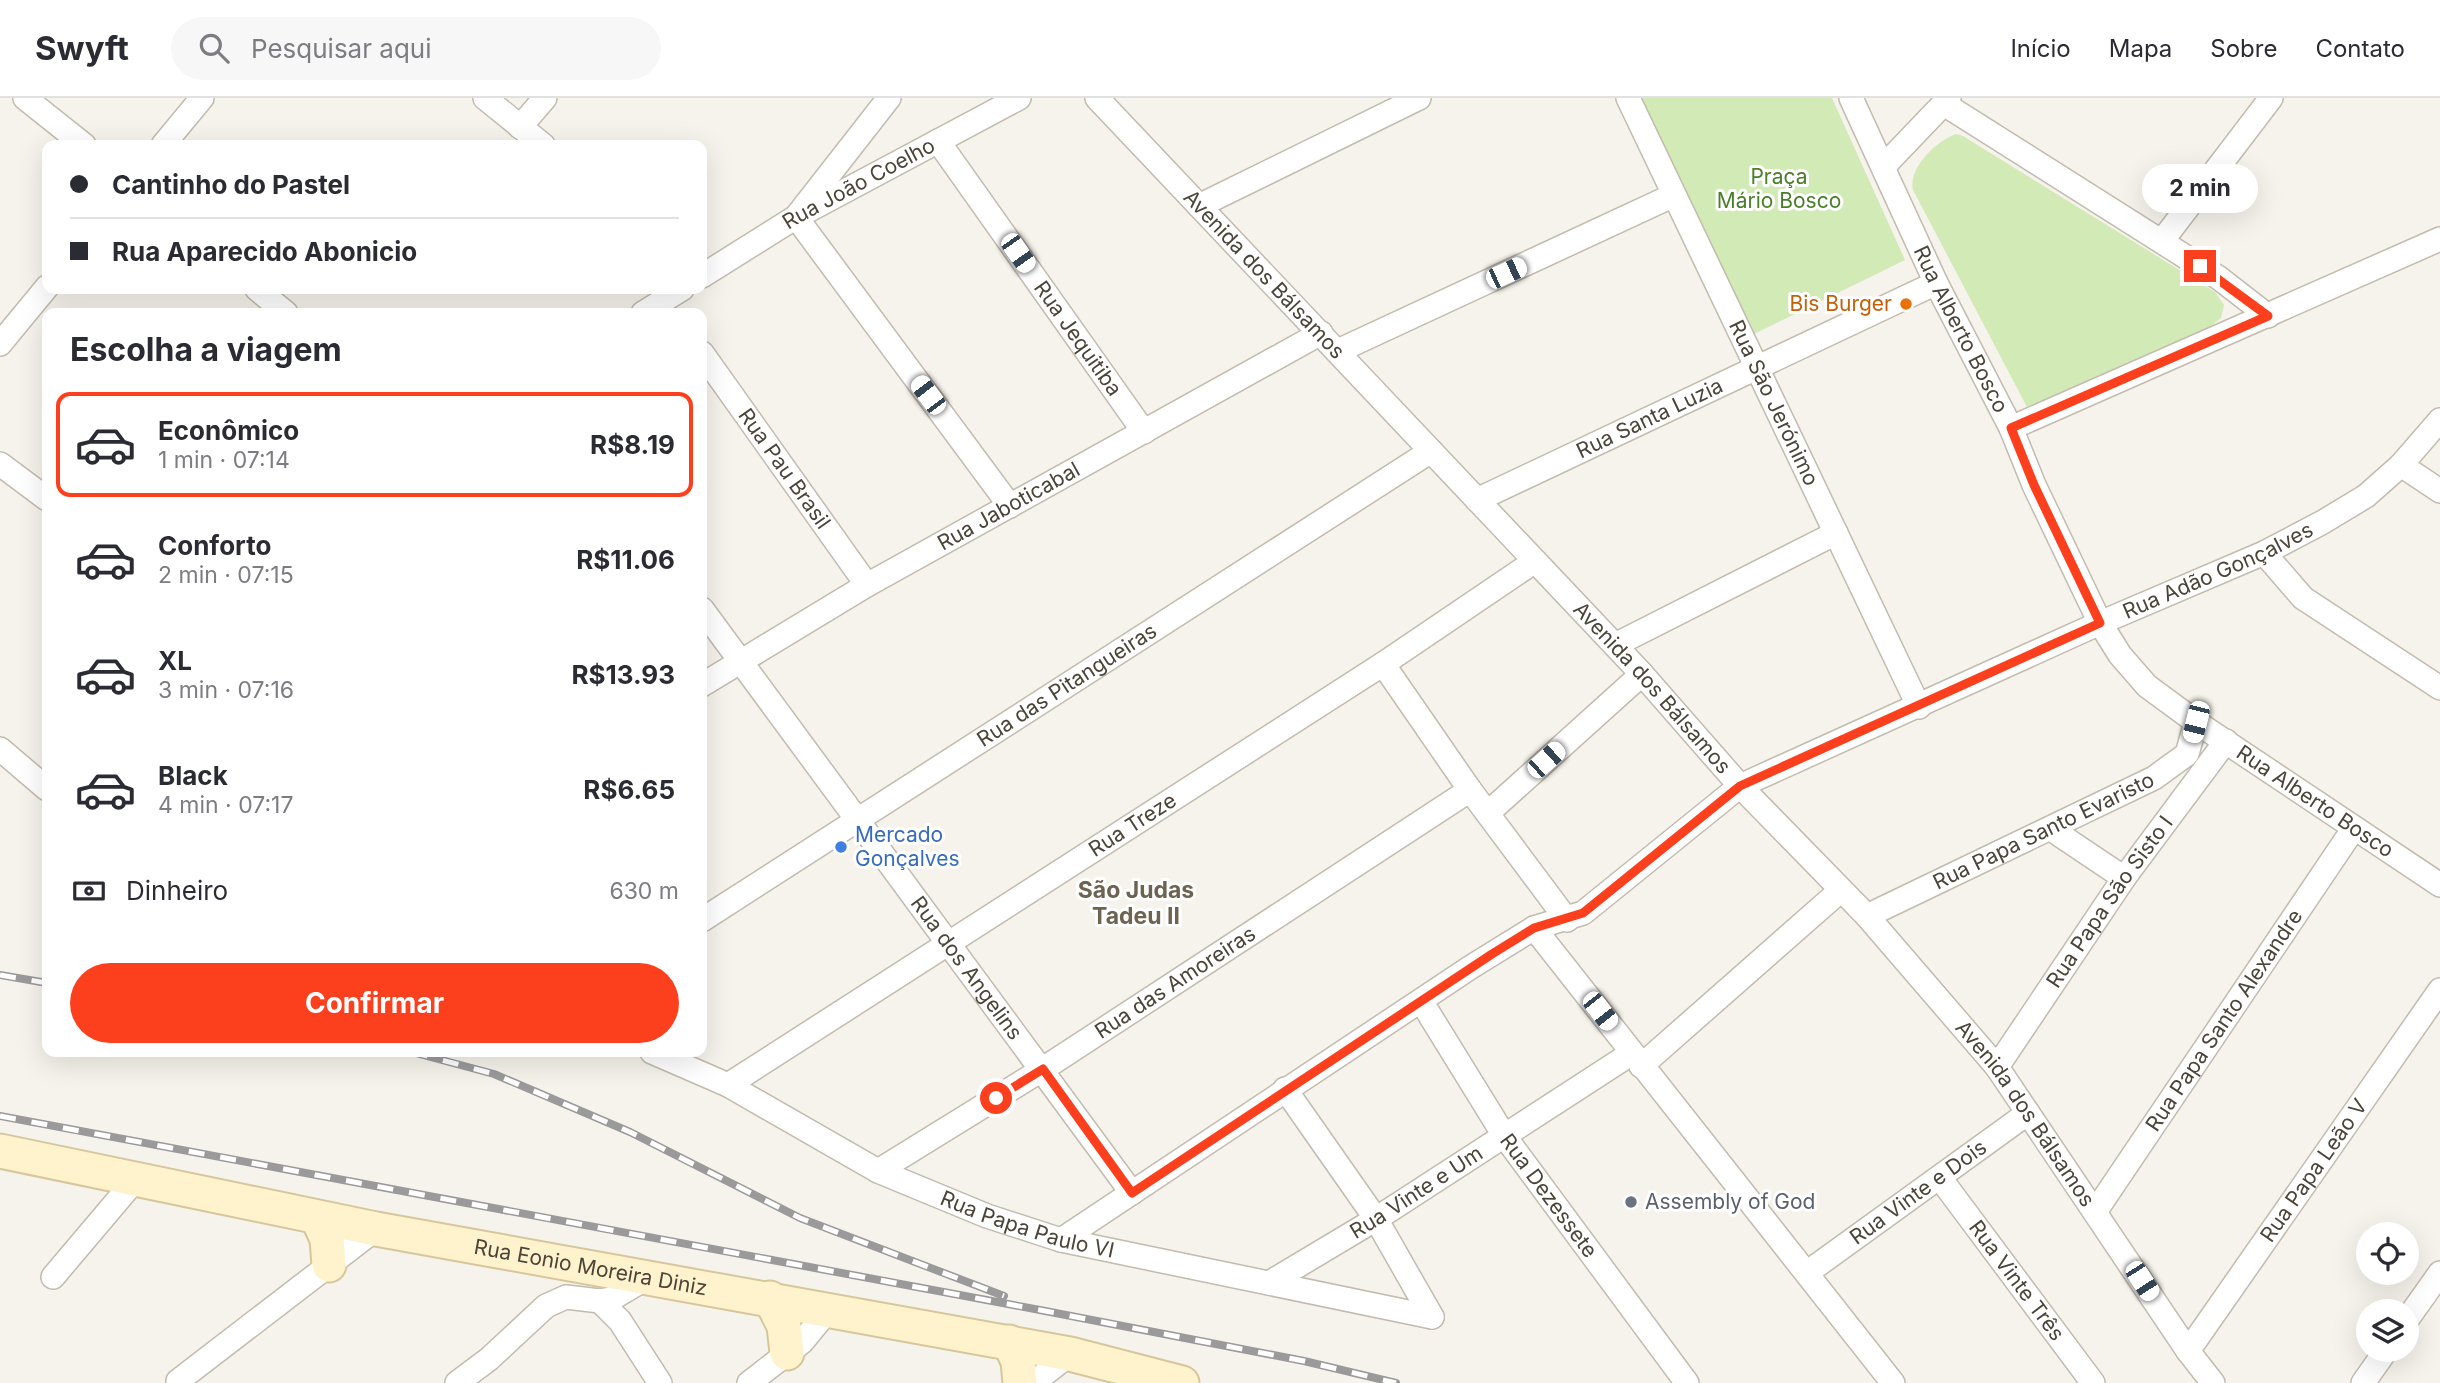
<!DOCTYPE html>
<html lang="pt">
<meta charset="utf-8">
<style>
:root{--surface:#fff;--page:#f7f7f7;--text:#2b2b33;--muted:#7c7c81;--line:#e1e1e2;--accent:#fc3f1d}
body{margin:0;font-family:Inter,sans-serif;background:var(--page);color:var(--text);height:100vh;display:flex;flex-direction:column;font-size:26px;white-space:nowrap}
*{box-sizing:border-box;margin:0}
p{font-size:23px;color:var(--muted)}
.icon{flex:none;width:38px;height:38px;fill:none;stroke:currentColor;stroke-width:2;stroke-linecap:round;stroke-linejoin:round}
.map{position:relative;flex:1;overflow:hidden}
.details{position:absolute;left:42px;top:210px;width:665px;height:749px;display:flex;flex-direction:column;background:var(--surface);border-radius:14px;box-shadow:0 7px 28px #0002}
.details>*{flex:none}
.guide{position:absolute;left:42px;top:42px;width:665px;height:154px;border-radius:14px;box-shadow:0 7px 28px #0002;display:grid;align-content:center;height:154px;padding:0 28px;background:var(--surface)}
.tools{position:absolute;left:2356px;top:1124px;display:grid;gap:14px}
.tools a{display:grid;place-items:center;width:63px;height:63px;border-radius:50%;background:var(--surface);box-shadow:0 7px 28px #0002;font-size:35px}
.end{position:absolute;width:32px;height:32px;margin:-16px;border:9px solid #fc3f1d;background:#fff;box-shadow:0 0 0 4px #fff}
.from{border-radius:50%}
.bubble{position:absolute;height:49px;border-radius:24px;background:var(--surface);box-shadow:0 7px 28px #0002;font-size:23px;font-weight:700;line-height:49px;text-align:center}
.car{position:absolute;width:21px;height:42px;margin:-21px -10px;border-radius:9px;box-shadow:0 0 5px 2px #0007;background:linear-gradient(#fff 24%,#345 0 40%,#fff 0 76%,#345 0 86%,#fff 0)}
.guide b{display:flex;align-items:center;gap:24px;height:66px;font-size:26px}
.guide b+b{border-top:2px solid var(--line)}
.guide i{width:18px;height:18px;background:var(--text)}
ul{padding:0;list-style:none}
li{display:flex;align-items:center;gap:21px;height:105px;margin:0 14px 10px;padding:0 14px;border:4px solid transparent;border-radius:14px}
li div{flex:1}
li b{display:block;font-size:26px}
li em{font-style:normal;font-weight:700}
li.on{border-color:var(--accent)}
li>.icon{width:63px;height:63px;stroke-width:1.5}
h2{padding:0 28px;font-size:32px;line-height:84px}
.pay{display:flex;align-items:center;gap:18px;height:77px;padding:0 28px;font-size:26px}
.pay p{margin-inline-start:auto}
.cta{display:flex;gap:14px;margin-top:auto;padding:14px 28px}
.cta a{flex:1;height:80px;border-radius:42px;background:var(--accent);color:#fff;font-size:28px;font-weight:700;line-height:80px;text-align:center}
header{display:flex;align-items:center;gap:42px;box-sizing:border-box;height:98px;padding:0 35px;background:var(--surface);border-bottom:2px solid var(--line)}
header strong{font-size:33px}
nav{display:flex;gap:38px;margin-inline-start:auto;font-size:24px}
.search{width:490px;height:63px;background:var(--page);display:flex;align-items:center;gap:18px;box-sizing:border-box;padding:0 24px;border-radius:38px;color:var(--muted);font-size:26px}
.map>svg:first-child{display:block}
.green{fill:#d2eab5}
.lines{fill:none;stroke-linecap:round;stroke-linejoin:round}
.street-casing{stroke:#c2bbae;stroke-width:26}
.secondary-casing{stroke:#d6c79b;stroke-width:37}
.street{stroke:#fff;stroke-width:23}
.secondary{stroke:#fff3cd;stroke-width:33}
.rail-casing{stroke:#9a9a9a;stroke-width:8}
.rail{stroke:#fff;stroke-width:5;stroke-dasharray:16;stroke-linecap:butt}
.route{stroke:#fc3f1d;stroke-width:9}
.food-dot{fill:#e8710a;stroke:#fff;stroke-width:2.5}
.shop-dot{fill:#3f7fe0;stroke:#fff;stroke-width:2.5}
.worship-dot{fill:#6b7280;stroke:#fff;stroke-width:2.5}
.labels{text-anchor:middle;stroke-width:6;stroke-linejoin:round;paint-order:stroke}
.park-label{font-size:21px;fill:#4a7f2a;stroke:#fff}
.street-label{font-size:21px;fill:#4b4439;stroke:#fff}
.food-label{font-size:21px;fill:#c56008;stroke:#fff;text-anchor:end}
.shop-label{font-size:21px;fill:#366cbe;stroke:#fff;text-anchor:start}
.worship-label{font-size:21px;fill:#5b616d;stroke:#fff;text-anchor:start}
.neighbourhood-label{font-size:23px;font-weight:bold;fill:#6e6250;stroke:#fff}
</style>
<header>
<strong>Swyft</strong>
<div class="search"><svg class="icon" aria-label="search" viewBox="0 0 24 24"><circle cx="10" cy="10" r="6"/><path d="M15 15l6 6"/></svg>Pesquisar aqui</div>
<nav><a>Início</a><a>Mapa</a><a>Sobre</a><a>Contato</a></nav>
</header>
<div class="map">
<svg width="2440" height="1285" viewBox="0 0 2440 1285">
<rect width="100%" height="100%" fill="#f6f3ec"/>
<!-- green -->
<path class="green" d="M1641 0H1832L1905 162 1754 236Z
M1956 36 1963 38 2215 194 2224 207 2221 220 2211 228 2027 309 1913 92C1908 70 1936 43 1956 36Z"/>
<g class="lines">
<defs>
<g id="street">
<path d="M25 0 84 47"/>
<path d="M485 0 543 47"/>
<path d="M889 0 796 119 1010 408"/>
<path id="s1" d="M1097 0 1642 576 1740 688 1867 818 1997 969 2188 1253 2213 1285"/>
<path id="s2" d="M1628 0 1919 609"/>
<path id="s3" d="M1851 0 1936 185 2011 330 2034 387 2100 525 2120 557 2147 588 2196 624 2440 787"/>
<path d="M1944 6 2219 180 2268 218"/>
<path d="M520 29 545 0"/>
<path id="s4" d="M938 43 1144 334"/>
<path d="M163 47 202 0"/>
<path d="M1884 68 1949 0"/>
<path d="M1199 108 1419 0"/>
<path d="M2162 143 2271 0"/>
<path id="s5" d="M702 178 796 119 1019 0"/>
<path d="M257 191 286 215"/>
<path d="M643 215 682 191"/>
<path d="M0 246 47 189"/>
<path d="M1338 253 1674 97"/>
<path id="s6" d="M702 255 867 487"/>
<path d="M2011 330 2440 141"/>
<path d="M0 366 47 401"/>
<path d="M2401 367 2440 393"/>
<path id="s7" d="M1477 402 1936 185"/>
<path d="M2264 455 2303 500 2440 590"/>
<path id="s8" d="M702 511 1132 1095"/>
<path d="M1615 547 1836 435"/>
<path d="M1383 566 1470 692 1567 822"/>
<path id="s9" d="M702 587 867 487 1321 235"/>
<path d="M0 651 47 691"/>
<path d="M1489 714 1642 576"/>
<path d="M2051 731 2124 780"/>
<path id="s10" d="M1867 818 2154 680 2187 656 2196 624"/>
<path id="s11" d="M702 822 1431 353"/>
<path d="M1534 830 1893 1285"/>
<path id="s12" d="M1421 903 1505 1039 1687 1285"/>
<path id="s13" d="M652 954 728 987 878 1073 987 1118 1061 1142 1432 1219"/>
<path d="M1641 968 1841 792"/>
<path id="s14" d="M1997 969 2124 780 2226 643"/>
<path id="s15" d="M728 987 1383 566 1535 463"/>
<path d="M1285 991 1376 1121 1432 1219"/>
<path id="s16" d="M878 1073 1043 971 1470 692"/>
<path id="s17" d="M1940 1080 2093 1285"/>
<path id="s18" d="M2095 1114 2354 730"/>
<path id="s19" d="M1061 1142 1471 869 1534 830 1583 815 1740 688 2100 525 2264 455 2323 424 2366 398 2401 367 2440 322"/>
<path id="s20" d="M1808 1174 2028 1015"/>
<path d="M53 1179 135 1082"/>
<path id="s21" d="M1269 1185 1376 1121 1632 955"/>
<path d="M600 1203 620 1223 660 1285"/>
<path d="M2406 1223 2440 1175"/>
<path id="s22" d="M2188 1253 2440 892"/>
<path d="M178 1283 376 1131"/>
<path d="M457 1285 489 1261 546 1208 566 1199 600 1203 611 1201 648 1179"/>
<path d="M749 1285 802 1244 830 1210"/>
<path d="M1033 1285 1070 1256"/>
<path d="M2363 1285 2387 1251"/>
</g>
<g id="secondary">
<path id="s23" d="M0 1053 376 1131 1070 1256 1182 1285"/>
<path d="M317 1119 327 1141 329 1167"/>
<path d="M770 1200 784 1228 787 1255"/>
<path d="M1009 1244 1018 1263 1020 1285"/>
</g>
</defs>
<!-- street casing -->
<use href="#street" class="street-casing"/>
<!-- secondary casing -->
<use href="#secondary" class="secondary-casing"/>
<!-- street -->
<use href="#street" class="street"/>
<!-- secondary -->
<use href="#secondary" class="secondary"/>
<defs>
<path id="rail" d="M0 877 47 885
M412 954 494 976 630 1034 800 1120 1004 1198
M0 1018 1040 1212 1304 1263 1396 1285"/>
</defs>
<!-- rail casing -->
<use href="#rail" class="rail-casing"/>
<!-- rail -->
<use href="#rail" class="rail"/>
</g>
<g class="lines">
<!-- route -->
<path class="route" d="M996 1000 1043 971 1132 1095 1492 856 1534 830 1583 815 1740 688 2100 525 2034 387 2011 330 2268 218 2200 168"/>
</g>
<!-- markers -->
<circle class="food-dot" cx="1906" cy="206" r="7"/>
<circle class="shop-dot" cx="841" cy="749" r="7"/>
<circle class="worship-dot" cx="1631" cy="1104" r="7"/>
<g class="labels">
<!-- park labels -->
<g class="park-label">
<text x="1779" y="86">Praça<tspan x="1779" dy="24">Mário Bosco</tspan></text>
</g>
<!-- street labels -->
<g class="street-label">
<text dy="7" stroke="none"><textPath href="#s5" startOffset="182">Rua João Coelho</textPath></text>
<text dy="7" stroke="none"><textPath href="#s1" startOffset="243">Avenida dos Bálsamos</textPath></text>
<text dy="7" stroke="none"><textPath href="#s3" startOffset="256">Rua Alberto Bosco</textPath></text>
<text dy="7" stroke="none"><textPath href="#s4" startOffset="242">Rua Jequitiba</textPath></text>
<text dy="7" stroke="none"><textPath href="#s2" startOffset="338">Rua São Jerónimo</textPath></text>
<text dy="7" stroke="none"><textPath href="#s7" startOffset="191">Rua Santa Luzia</textPath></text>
<text dy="7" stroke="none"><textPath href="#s6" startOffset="142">Rua Pau Brasil</textPath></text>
<text dy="7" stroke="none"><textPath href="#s9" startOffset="355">Rua Jaboticabal</textPath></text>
<text dy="7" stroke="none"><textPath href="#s19" startOffset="1344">Rua Adão Gonçalves</textPath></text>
<text dy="7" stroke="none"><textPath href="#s11" startOffset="434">Rua das Pitangueiras</textPath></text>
<text dy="7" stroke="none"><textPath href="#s1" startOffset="810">Avenida dos Bálsamos</textPath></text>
<text dy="7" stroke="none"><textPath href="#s3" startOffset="864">Rua Alberto Bosco</textPath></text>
<text dy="7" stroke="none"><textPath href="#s15" startOffset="481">Rua Treze</textPath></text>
<text dy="7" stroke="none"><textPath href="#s10" startOffset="196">Rua Papa Santo Evaristo</textPath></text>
<text dy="7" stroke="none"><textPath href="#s14" startOffset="200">Rua Papa São Sisto I</textPath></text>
<text dy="7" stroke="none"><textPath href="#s8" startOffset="446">Rua dos Angelins</textPath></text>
<text dy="7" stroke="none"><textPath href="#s16" startOffset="352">Rua das Amoreiras</textPath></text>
<text dy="7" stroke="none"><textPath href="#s18" startOffset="231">Rua Papa Santo Alexandre</textPath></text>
<text dy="7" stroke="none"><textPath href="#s1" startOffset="1377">Avenida dos Bálsamos</textPath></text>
<text dy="7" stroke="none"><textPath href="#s22" startOffset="220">Rua Papa Leão V</textPath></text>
<text dy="7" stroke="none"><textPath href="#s21" startOffset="173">Rua Vinte e Um</textPath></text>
<text dy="7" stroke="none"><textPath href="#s20" startOffset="136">Rua Vinte e Dois</textPath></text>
<text dy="7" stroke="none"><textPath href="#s12" startOffset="233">Rua Dezessete</textPath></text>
<text dy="7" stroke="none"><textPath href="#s13" startOffset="415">Rua Papa Paulo VI</textPath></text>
<text dy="7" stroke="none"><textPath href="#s23" startOffset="602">Rua Eonio Moreira Diniz</textPath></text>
<text dy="7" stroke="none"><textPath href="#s17" startOffset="128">Rua Vinte Três</textPath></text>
</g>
<!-- food labels -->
<g class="food-label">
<text x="1892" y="213">Bis Burger</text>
</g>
<!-- shop labels -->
<g class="shop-label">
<text x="855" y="744">Mercado<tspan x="855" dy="24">Gonçalves</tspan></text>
</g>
<!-- worship labels -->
<g class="worship-label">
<text x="1645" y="1111">Assembly of God</text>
</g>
<!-- neighbourhood labels -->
<g class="neighbourhood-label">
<text x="1136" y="800">São Judas<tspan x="1136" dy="26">Tadeu II</tspan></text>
</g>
</g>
</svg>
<div class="tools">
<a><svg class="icon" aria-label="locate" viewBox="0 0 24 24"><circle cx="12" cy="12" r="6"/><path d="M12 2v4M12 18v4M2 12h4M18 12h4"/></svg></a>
<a><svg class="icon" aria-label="layers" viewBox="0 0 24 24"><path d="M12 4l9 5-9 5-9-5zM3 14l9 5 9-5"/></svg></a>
</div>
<i class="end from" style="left:996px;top:1000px"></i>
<i class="end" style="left:2200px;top:168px"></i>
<div class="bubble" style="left:2142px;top:66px;width:116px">2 min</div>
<i class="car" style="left:1018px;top:155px;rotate:145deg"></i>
<i class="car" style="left:1506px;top:175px;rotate:65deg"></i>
<i class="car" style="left:928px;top:297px;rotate:323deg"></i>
<i class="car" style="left:2196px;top:624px;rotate:194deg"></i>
<i class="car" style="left:1546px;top:662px;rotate:48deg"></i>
<i class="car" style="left:1600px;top:913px;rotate:142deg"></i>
<i class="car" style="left:2142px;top:1183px;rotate:147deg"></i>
<div class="guide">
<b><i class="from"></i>Cantinho do Pastel</b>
<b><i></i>Rua Aparecido Abonicio</b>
</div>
<section class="details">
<h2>Escolha a viagem</h2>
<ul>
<li class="on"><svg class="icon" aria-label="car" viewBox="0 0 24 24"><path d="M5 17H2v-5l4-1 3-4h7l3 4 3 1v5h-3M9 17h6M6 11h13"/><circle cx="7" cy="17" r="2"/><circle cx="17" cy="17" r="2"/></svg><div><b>Econômico</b><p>1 min · 07:14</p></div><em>R$8.19</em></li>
<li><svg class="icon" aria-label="car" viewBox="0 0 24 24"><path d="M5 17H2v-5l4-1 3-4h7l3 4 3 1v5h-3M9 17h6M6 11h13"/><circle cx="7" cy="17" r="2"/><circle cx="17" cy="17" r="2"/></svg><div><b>Conforto</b><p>2 min · 07:15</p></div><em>R$11.06</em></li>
<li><svg class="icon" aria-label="car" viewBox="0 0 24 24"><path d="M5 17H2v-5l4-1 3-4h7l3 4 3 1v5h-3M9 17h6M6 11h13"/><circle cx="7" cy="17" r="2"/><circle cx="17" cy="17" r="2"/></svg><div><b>XL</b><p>3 min · 07:16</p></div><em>R$13.93</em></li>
<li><svg class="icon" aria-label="car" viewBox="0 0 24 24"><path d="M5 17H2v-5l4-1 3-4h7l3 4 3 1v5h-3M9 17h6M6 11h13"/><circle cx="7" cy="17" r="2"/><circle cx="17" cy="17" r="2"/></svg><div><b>Black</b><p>4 min · 07:17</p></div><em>R$6.65</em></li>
</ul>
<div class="pay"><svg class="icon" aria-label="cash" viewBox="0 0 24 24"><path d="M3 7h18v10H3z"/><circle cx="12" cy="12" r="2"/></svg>Dinheiro<p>630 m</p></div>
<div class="cta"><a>Confirmar</a></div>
</section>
</div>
